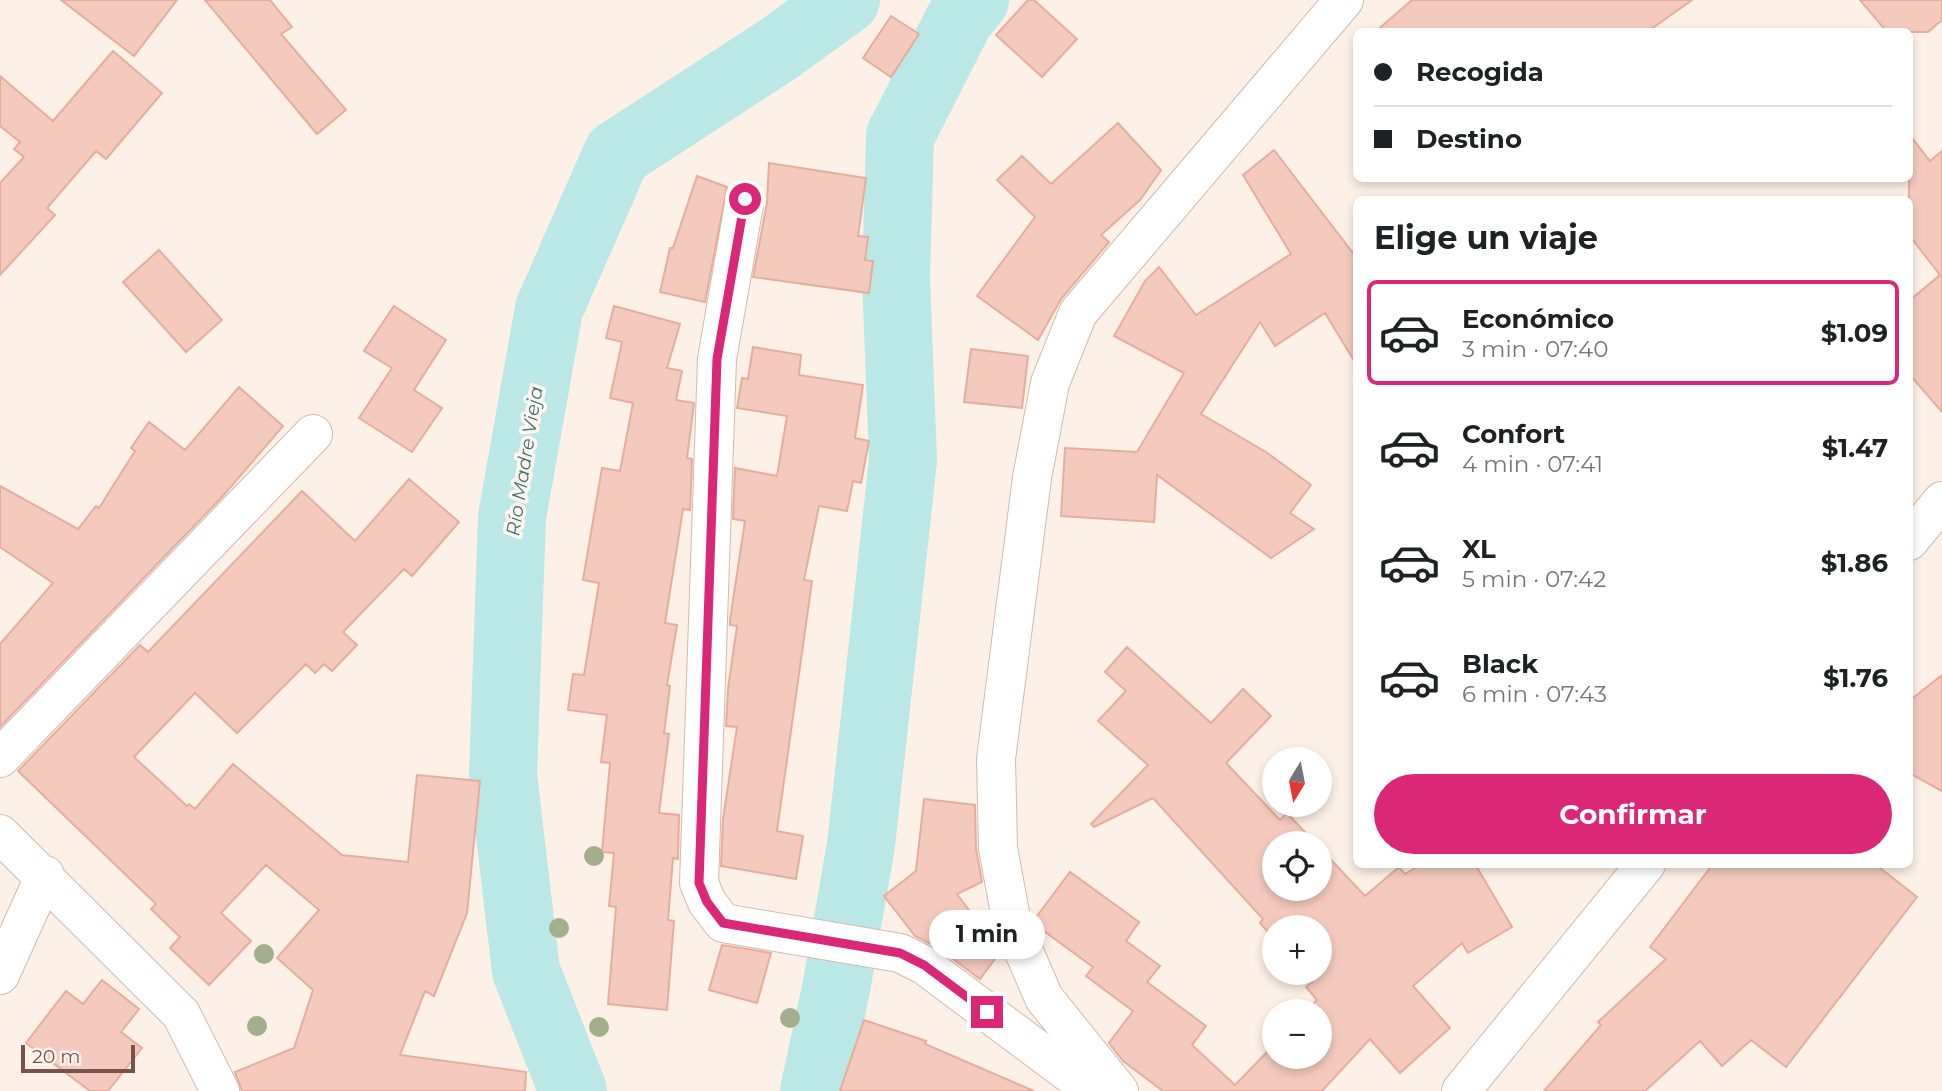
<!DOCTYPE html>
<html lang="es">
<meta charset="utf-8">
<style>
:root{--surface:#fff;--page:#f2f2f2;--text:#202124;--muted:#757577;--line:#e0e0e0;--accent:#db2777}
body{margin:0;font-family:Montserrat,sans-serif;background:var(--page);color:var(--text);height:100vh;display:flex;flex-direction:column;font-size:26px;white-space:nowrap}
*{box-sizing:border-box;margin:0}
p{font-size:23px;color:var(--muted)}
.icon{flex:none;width:38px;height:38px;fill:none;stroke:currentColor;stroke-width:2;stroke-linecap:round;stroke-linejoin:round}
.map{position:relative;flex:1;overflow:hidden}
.drawer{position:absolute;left:1353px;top:196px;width:560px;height:672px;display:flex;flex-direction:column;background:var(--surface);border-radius:10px;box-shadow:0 4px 10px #0003}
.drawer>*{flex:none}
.guide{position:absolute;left:1353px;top:28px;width:560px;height:154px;border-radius:10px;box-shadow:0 4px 10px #0003;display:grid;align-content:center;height:154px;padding:0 21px;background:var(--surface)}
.needle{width:46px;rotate:190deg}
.fabs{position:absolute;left:1262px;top:747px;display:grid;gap:14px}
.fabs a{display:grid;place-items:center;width:70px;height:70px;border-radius:50%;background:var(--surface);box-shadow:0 4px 10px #0003;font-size:35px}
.scale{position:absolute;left:21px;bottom:18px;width:114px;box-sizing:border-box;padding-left:7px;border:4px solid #785349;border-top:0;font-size:19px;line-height:24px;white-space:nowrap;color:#785349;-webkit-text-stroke:5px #fff5ee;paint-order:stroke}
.end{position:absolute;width:32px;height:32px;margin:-16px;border:9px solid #db2777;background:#fff;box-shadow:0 0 0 4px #fff}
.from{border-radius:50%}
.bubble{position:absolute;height:49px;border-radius:24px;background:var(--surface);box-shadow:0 4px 10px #0003;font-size:23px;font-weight:700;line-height:49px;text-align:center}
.guide b{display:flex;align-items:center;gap:24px;height:66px;font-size:26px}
.guide b+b{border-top:2px solid var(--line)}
.guide i{width:18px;height:18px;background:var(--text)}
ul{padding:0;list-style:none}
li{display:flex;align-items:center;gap:21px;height:105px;margin:0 14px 10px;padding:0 7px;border:4px solid transparent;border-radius:10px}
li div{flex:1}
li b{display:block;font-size:26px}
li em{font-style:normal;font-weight:700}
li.on{border-color:var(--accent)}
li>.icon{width:63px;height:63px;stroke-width:1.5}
h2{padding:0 21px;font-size:32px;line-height:84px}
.action{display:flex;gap:14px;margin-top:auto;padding:14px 21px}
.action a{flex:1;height:80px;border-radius:42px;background:var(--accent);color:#fff;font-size:28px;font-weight:700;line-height:80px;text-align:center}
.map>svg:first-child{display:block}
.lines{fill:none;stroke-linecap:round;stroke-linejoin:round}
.river{stroke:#bae8e7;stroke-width:68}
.building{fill:#f4cabd;stroke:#e7ad9c;stroke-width:2}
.street-casing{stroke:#d2b9ae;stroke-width:40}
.street{stroke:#fff;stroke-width:38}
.tree{fill:#a2af8a}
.route{stroke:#db2777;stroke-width:9}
.labels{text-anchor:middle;stroke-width:7;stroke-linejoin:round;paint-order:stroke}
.water-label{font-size:19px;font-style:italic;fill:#397676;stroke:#fff5ee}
</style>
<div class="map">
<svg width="1942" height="1091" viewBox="0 0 1942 1091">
<rect width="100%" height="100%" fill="#fdf1e7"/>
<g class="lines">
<!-- river -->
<path class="river" d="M573 1091 526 971 503 775 512 517 549 309 617 154 777 50 846 0
M814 1091 836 989 861 845 903 460 896 277 900 136 959 20 975 0"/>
</g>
<!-- building -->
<path class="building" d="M61 0H177L134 56Z
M205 0H270L292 27 281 34 346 110 317 134Z
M1028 0H1034L1077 39 1042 77 996 35Z
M1412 0H1692L1647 32H1375Z
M1860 0H1942V20L1928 32H1887Z
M891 16 919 34 891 77 863 58Z
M113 51 162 93 106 159 96 151 47 208 55 215 0 275V183L24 157 14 149 20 142 0 126V76L53 121Z
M1118 123 1161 170 1140 200 1101 235 1109 242 1061 299 1038 340 977 296 1035 217 997 180 1022 156 1051 184Z
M1909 134 1930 161 1942 151V412L1909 374V301L1940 275 1909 235Z
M1274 150 1356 257V364L1325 313 1275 346 1260 322 1201 414 1266 452 1311 485 1290 513 1314 529 1271 558 1157 475 1154 522 1061 516 1065 448 1137 452 1184 373 1114 336 1145 281 1159 267 1196 315 1291 254 1243 175Z
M769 163 866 178 858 236 868 237 865 260 873 261 869 293 753 277 767 203Z
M697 176 727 187 705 302 660 292 670 248H673Z
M159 250 222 320 186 352 123 282Z
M394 306 446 340 414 390 442 408 412 452 359 418 392 368 364 351Z
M614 306 680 324 667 368 682 371 676 400 694 403 687 458 692 459 690 510 683 509 665 623 677 625 667 685 670 686 664 733 669 734 659 813 679 815 678 859 673 858 668 920 674 921 667 1010 608 1004 616 907 609 906 614 853 602 852 610 763 601 762 607 715 568 710 573 674 584 675 599 583 583 580 602 468 620 471 633 403 610 398 622 342 606 338Z
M753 347 801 355 799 375 863 385 855 438 869 441 861 483 853 481 847 511 819 506 804 580 812 581 777 831 803 836 796 879 721 866 723 819 737 727 726 726 728 689 737 626 730 625V620L745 521 733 519 735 468 777 476 787 416 737 408 742 378 748 379Z
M971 349 1028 356 1022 408 964 402Z
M239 387 283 426 222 497 0 727V644L53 583 0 547V486L78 529 96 506 99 508 135 451 131 448 149 422 185 450Z
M409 479 459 522 412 576 404 569 343 632 357 645 332 671 324 664 315 673 306 664 237 733 195 693 134 757 187 806 189 804 195 809 233 764 342 855 408 862 417 775 480 781 467 913 434 996 425 991 400 1055 526 1072 525 1091H242L235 1072 294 1048 313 990 277 958 319 910 266 865 221 913 251 941 209 985 170 948 180 937 151 909 156 904 18 771 140 645 148 652 302 491 355 541Z
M1127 647 1211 723 1243 689 1271 716 1226 763 1280 820 1287 813 1316 844H1274V889H1320V848L1365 896 1399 867 1405 874 1422 864H1475L1512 927 1468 953 1462 943 1413 986 1450 1028 1400 1073 1370 1039 1322 1091H1163L1123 1061 1109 1043 1133 1011 1086 976 1093 967 1037 926 1034 920 1070 872 1139 922 1126 941 1160 966 1147 982 1206 1026 1192 1045 1235 1085 1274 1045V1057H1320V1012H1305L1317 1000 1306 987 1312 982 1304 973H1320V928H1274V939L1260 923 1263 919 1153 798 1094 827 1091 824 1148 765 1098 721 1126 691 1105 672Z
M1942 675V791L1909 773V701Z
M924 799 975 805 976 849 982 882 957 894 1000 952 980 979 937 947 915 936 884 896 916 871Z
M1713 864H1875L1917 897 1786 1067 1751 1040 1722 1066 1700 1041 1645 1091H1544L1601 1025 1598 1022 1666 959 1650 947Z
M722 945 771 953 757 1003 709 990Z
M102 980 139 1009 121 1032 142 1048 108 1091H90L26 1043 66 991 83 1004Z
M864 1020 926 1041 925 1044 1034 1091H840Z"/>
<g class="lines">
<defs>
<path id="street" d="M745 199 717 359 699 883 707 902 723 923 900 953 924 965 1093 1091
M1909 541 1942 501
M0 758 313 434
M0 834 181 1014 220 1091
M0 975 45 875
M1119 1091 1044 998 1012 924 998 848 996 759 1032 478 1050 383 1078 313 1344 0
M1461 1091 1646 864"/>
</defs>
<!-- street casing -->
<use href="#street" class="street-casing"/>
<!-- street -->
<use href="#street" class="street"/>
</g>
<!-- trees -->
<g class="tree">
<circle cx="594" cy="856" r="10"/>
<circle cx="559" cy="928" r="10"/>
<circle cx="264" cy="954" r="10"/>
<circle cx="790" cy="1018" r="10"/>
<circle cx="257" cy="1026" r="10"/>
<circle cx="599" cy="1027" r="10"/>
</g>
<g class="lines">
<!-- route -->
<path class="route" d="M745 199 717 359 699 883 707 902 723 923 900 953 924 965 987 1012"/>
</g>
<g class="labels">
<!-- water labels -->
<g class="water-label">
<text transform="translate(524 461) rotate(-81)" y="7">Río Madre Vieja</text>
</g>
</g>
</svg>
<div class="fabs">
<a><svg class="needle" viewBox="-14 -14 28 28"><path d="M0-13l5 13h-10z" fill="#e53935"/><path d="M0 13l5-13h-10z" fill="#757577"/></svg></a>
<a><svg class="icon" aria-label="locate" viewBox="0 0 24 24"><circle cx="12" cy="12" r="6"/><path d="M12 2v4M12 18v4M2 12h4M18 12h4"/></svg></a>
<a>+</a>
<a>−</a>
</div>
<div class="scale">20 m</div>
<i class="end from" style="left:745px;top:199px"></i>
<i class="end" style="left:987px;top:1012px"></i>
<div class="bubble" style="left:929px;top:910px;width:116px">1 min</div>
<div class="guide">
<b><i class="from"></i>Recogida</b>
<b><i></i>Destino</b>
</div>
<section class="drawer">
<h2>Elige un viaje</h2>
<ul>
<li class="on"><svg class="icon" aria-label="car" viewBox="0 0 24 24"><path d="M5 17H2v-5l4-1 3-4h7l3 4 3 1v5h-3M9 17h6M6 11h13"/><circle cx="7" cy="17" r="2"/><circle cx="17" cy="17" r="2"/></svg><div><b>Económico</b><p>3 min · 07:40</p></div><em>$1.09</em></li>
<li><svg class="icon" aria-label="car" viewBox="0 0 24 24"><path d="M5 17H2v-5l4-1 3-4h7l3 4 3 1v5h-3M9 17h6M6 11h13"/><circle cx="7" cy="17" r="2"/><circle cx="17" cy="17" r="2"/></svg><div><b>Confort</b><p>4 min · 07:41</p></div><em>$1.47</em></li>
<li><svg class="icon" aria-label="car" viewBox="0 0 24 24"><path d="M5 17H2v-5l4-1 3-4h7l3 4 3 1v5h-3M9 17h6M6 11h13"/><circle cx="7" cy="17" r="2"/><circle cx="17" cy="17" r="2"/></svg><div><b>XL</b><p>5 min · 07:42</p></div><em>$1.86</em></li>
<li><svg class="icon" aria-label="car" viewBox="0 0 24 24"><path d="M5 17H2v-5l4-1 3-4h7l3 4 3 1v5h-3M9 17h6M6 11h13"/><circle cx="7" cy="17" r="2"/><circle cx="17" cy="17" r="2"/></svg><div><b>Black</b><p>6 min · 07:43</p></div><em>$1.76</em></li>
</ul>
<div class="action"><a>Confirmar</a></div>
</section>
</div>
